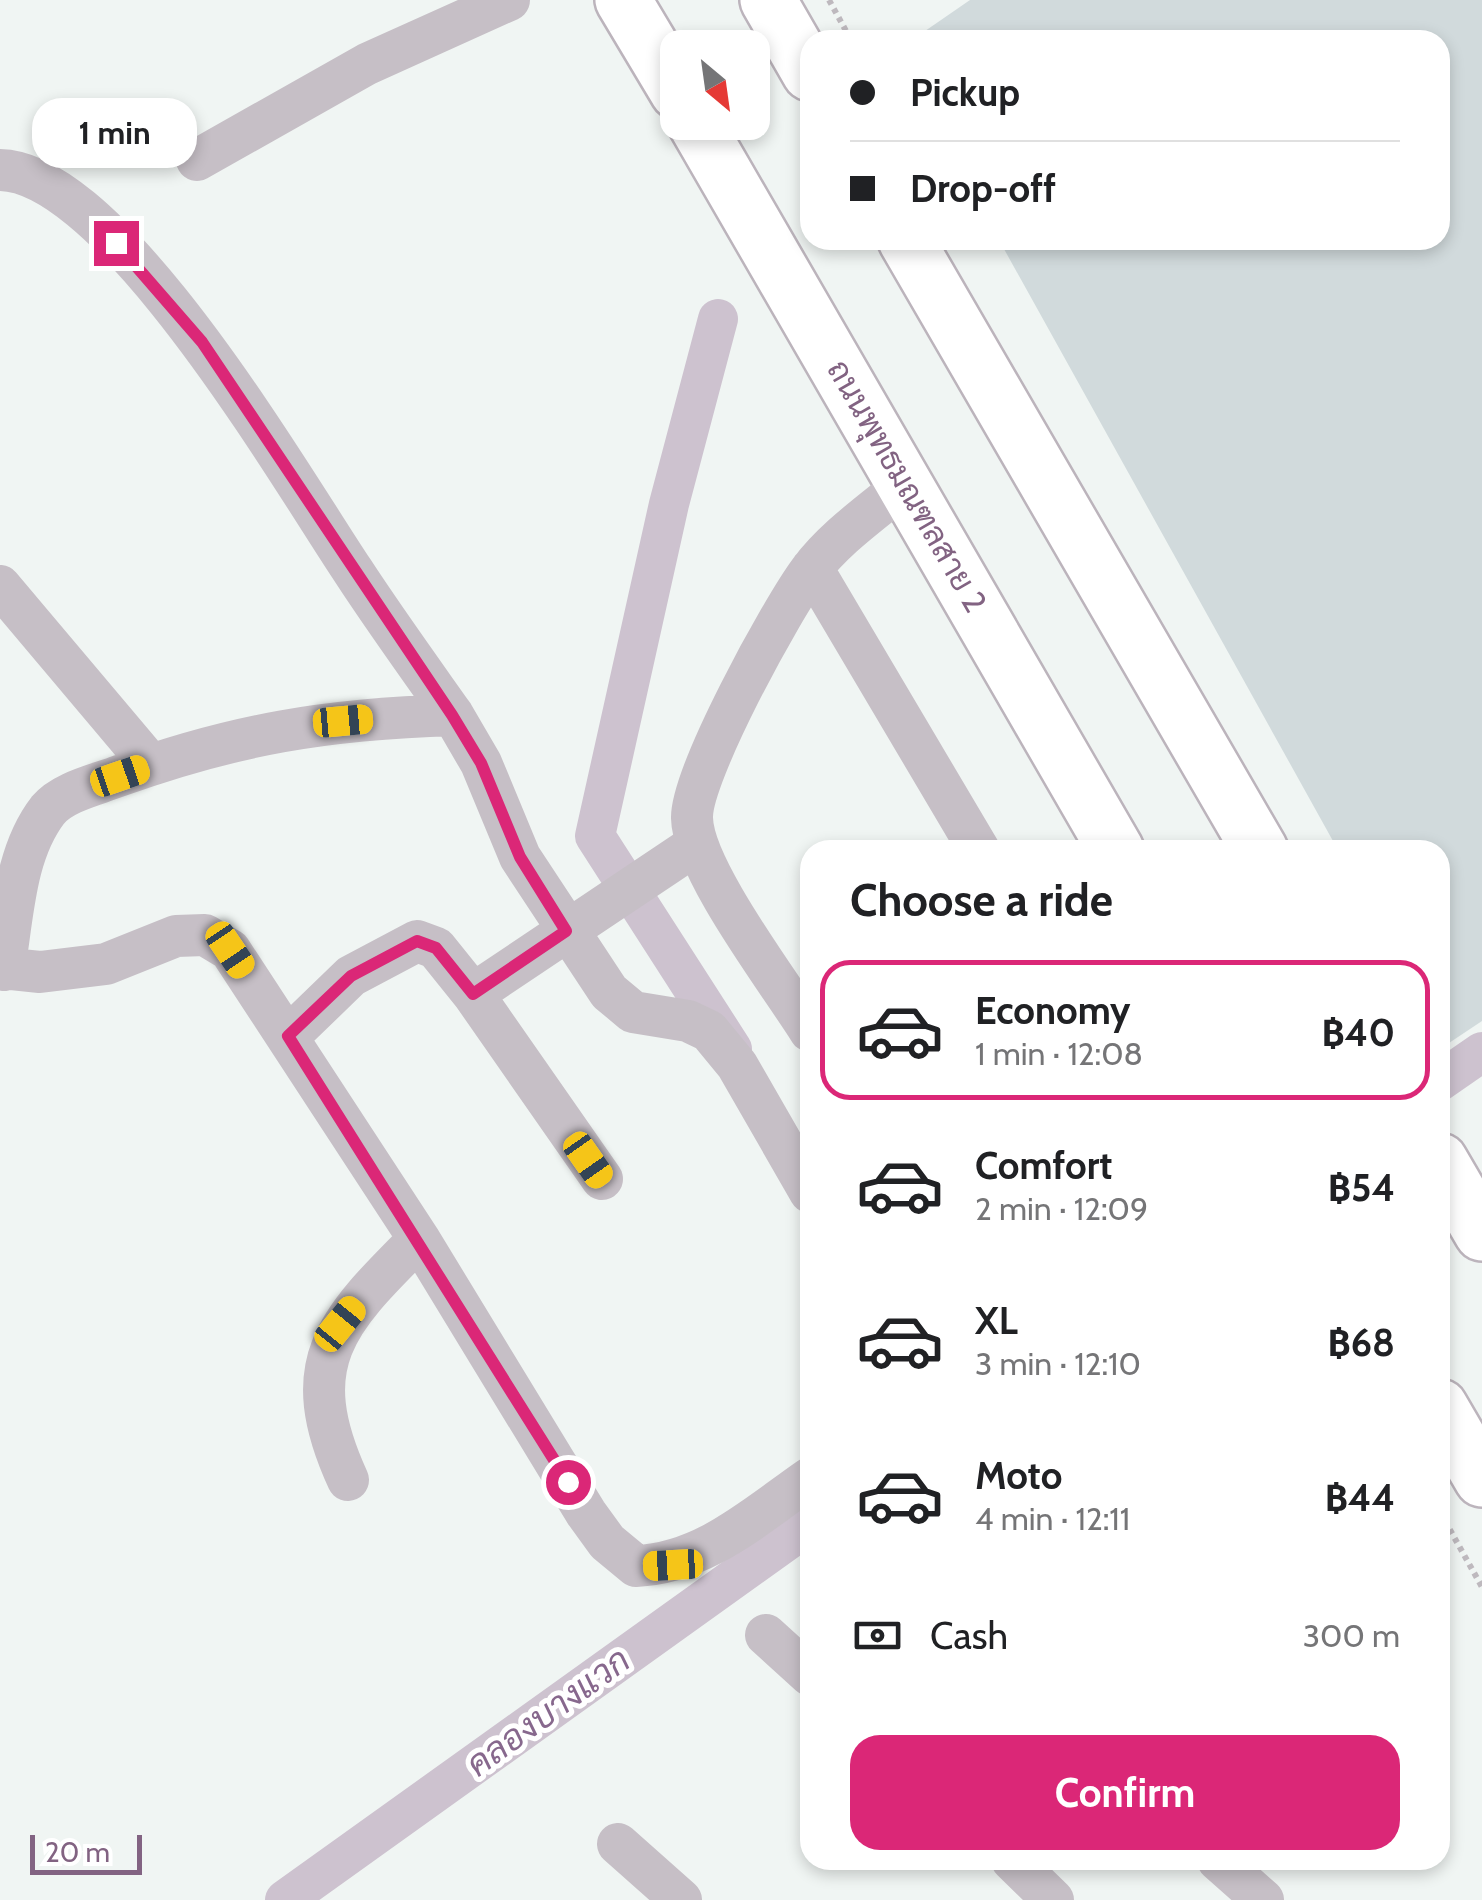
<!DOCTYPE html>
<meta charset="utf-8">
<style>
:root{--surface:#fff;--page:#f2f2f2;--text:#202124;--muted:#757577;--line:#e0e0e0;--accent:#db2777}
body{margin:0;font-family:Cabin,Sarabun,sans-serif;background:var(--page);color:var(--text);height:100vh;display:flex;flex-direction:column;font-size:38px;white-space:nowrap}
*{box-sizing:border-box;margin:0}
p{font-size:32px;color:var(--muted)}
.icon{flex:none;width:55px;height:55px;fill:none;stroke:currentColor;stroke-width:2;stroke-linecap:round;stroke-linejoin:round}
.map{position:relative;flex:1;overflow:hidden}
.side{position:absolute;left:800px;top:840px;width:650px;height:1030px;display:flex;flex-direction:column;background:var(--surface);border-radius:30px;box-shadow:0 5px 15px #0003}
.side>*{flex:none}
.hud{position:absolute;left:800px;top:30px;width:650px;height:220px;border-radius:30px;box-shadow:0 5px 15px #0003;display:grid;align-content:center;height:220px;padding:0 50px;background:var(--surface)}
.needle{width:65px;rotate:151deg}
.fabs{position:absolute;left:660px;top:30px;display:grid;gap:20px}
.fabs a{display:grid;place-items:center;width:110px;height:110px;border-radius:20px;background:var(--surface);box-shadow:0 5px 15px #0003;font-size:50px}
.scale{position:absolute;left:30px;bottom:25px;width:112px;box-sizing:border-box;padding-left:10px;border:5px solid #826382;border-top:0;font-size:28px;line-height:35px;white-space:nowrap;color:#826382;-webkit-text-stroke:8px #fff;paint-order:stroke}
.end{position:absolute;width:45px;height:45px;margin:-22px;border:12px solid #db2777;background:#fff;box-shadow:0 0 0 5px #fff}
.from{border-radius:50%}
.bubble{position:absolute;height:70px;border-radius:30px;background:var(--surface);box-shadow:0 5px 15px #0003;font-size:32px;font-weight:700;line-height:70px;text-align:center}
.car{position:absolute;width:30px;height:60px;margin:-30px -15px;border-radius:12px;box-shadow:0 0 8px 2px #0007;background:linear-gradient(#f5c518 24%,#345 0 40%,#f5c518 0 76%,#345 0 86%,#f5c518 0)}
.hud b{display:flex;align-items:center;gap:35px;height:95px;font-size:38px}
.hud b+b{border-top:2px solid var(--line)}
.hud i{width:25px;height:25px;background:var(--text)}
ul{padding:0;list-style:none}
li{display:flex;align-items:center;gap:30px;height:140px;margin:0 20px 15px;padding:0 30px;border:5px solid transparent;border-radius:30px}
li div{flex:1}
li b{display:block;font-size:38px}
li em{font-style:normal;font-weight:700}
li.on{border-color:var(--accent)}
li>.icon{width:90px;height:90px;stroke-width:1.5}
h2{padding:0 50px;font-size:45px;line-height:120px}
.pay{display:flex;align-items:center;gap:25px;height:110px;padding:0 50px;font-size:38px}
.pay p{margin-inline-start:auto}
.action{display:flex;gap:20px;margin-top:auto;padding:20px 50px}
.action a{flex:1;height:115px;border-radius:30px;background:var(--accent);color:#fff;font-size:40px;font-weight:700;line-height:115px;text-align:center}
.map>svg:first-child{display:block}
.green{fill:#d1dadc}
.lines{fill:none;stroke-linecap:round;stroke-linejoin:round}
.canal{stroke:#cdc2cf;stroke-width:40}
.major-casing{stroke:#bcb4bc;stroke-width:60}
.path{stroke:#beb9be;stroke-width:6;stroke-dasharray:5 5;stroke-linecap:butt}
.minor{stroke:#c6bfc6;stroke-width:42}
.major{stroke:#fff;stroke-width:55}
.route{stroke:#db2777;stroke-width:12}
.labels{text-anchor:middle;stroke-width:10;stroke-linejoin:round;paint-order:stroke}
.street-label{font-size:32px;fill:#826382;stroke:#fff}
.water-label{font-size:35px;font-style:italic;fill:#87688d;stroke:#fff}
</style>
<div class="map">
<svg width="1482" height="1900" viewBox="0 0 1482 1900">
<rect width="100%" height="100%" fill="#f0f5f3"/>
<!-- green -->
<path class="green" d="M970 0H1482V1021L1446 1045 1440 1033V850H1338L999 240H1440V40H912Z"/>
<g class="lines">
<!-- canal -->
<path class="canal" d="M718 319 669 504 595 836 732 1049
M1440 1081 1482 1052
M285 1900 810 1524"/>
<defs>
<path id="major" d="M623 0 678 92
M768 0 810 73
M695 122 1116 850
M906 240 1260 850
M1440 1161 1482 1233
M1440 1407 1482 1479"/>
</defs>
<!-- major casing -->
<use href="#major" class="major-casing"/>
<!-- path -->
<path class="path" d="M829 0 851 40
M1440 1099 1449 1116
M1440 1512 1482 1587"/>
<!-- minor -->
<path class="minor" d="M197 160 367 64 509 0
M0 170C114 172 292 480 353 571 385 620 419 667 453 715L481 763 520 857 609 992 633 1012 688 1021 709 1031 737 1065 810 1192
M812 568 979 850
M0 586 151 765
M0 968 40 972 106 964 176 936 205 935 230 950 419 1239C337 1321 294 1362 348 1480
M4 970C13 917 14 854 48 810 63 792 95 785 116 777 235 734 327 719 453 715
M473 994 602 1179
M810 1031C780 983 693 870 692 818 691 774 781 610 810 571 835 537 875 510 907 483
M288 1037 351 976 417 941 436 948 473 994 697 844
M419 1239 586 1513 607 1542 636 1566C705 1563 755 1516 810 1478
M766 1635 810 1675
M618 1844 681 1900
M1012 1860 1053 1900
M1218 1860 1263 1900"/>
<!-- major -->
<use href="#major" class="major"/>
</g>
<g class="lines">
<!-- route -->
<path class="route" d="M116 243 202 342 452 715 481 763 520 857 566 931 473 994 436 948 417 941 351 976 288 1036 568 1482"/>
</g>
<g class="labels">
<!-- street labels -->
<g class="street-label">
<text transform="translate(907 486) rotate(60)" y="11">ถนนพุทธมณฑลสาย 2</text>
</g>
<!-- water labels -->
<g class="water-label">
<text transform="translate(548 1712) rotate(-36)" y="12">คลองบางแวก</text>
</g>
</g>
</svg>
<div class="fabs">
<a><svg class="needle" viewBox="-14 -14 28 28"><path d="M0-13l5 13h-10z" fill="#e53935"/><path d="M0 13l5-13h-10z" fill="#757577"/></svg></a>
</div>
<div class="scale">20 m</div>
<i class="end from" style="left:568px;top:1482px"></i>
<i class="end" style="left:116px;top:243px"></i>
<div class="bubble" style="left:32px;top:98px;width:165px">1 min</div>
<i class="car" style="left:343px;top:721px;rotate:85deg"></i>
<i class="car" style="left:120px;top:776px;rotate:71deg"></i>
<i class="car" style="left:230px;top:950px;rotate:146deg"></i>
<i class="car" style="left:588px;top:1160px;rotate:145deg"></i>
<i class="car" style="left:340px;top:1324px;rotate:39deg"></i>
<i class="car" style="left:673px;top:1565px;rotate:267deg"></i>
<div class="hud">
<b><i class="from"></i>Pickup</b>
<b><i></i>Drop-off</b>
</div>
<section class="side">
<h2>Choose a ride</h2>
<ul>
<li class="on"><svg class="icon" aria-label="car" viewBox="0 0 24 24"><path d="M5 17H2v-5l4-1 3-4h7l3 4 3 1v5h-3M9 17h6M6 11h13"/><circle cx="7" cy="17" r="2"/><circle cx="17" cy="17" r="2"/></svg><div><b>Economy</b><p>1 min · 12:08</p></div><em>฿40</em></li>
<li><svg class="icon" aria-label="car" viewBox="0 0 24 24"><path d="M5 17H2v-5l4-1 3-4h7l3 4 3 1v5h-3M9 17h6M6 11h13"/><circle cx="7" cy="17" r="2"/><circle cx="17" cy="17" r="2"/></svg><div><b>Comfort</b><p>2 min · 12:09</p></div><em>฿54</em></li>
<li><svg class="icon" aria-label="car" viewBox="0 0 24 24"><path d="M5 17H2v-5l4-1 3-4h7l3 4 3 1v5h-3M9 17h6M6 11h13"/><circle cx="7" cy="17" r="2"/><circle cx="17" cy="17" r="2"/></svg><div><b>XL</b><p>3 min · 12:10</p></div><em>฿68</em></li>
<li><svg class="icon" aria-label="car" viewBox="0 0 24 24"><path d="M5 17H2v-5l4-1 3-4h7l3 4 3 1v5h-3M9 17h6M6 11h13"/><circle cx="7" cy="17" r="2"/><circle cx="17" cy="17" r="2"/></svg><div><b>Moto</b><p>4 min · 12:11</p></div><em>฿44</em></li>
</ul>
<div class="pay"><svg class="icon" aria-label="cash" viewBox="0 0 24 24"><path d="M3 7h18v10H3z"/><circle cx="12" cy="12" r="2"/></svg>Cash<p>300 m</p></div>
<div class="action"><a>Confirm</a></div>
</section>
</div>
